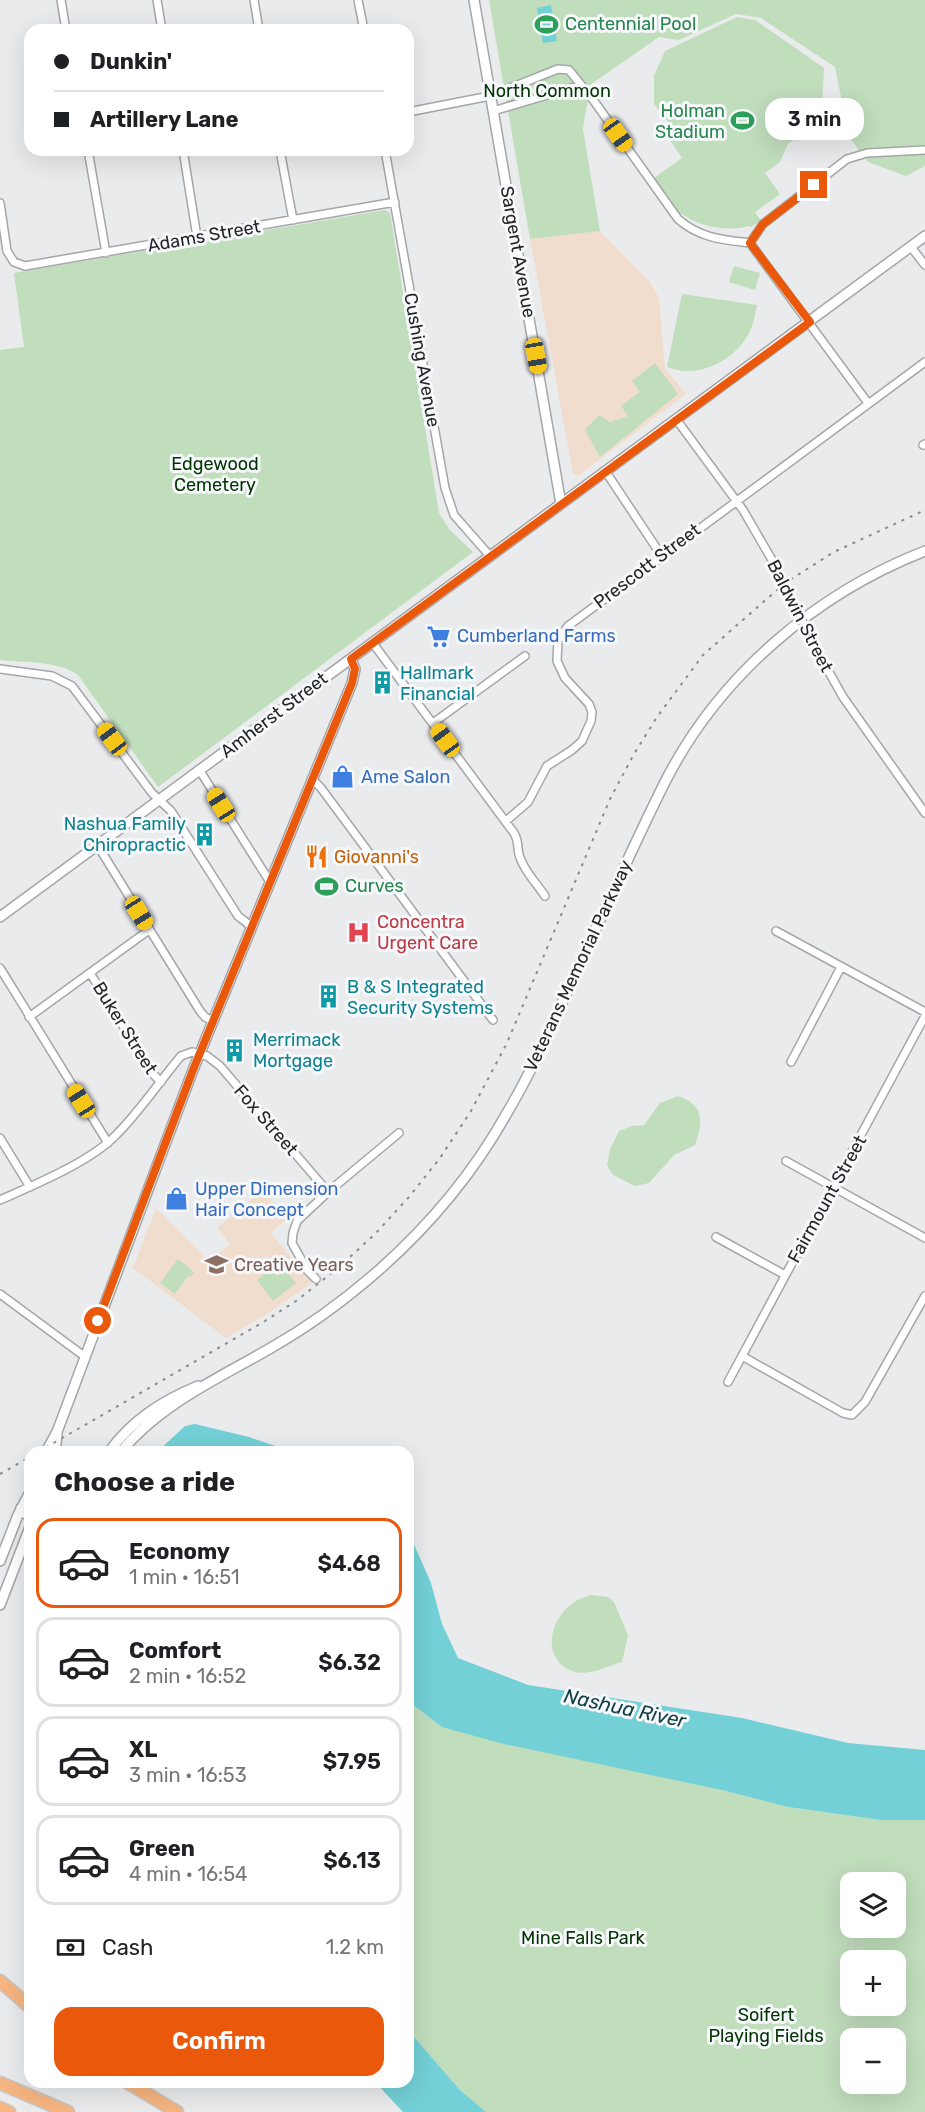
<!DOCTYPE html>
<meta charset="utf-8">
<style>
:root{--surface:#fff;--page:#f6f6f6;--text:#202124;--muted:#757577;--line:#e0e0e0;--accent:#ea580c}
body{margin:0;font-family:Rubik,sans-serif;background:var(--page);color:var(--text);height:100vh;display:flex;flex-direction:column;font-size:22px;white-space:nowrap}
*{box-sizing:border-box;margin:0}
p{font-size:20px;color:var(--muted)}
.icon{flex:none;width:33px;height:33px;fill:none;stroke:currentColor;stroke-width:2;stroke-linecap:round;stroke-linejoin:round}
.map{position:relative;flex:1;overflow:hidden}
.panel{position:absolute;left:24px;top:1446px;width:390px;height:642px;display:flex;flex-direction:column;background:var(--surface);border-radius:18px;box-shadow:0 6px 24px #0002}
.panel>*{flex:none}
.banner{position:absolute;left:24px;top:24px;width:390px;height:132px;border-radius:18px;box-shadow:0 6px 24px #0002;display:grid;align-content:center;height:132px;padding:0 30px;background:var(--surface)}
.tools{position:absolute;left:840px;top:1872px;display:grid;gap:12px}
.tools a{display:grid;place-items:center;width:66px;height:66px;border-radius:12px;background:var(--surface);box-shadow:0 6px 24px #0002;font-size:30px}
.end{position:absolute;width:27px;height:27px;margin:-14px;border:8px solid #ea580c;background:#fff;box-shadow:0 0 0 3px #fff}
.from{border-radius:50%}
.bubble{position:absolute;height:42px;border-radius:18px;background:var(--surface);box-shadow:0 6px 24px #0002;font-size:20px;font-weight:600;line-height:42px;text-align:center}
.car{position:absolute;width:18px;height:36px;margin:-18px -9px;border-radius:8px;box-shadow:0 0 4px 2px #0007;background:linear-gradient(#f5c518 24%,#345 0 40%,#f5c518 0 76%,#345 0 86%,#f5c518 0)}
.banner b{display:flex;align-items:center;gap:21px;height:57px;font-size:22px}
.banner b+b{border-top:2px solid var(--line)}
.banner i{width:15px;height:15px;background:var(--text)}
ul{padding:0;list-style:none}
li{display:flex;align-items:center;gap:18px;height:90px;margin:0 12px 9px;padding:0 18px;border:3px solid var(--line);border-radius:18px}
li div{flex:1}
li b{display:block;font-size:22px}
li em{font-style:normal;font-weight:600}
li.on{border-color:var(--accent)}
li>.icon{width:54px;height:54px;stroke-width:1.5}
h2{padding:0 30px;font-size:27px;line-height:72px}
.pay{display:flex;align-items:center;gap:15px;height:66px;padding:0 30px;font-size:22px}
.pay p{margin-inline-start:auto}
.button{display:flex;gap:12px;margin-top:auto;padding:12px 30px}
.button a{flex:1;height:69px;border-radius:18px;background:var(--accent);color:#fff;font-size:24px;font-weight:600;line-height:69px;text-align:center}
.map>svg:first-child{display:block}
.education{fill:#f1ddce}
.green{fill:#c0ddbc;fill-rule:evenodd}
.water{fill:#72d0d6}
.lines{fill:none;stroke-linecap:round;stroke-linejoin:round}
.street-casing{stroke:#a5a6a9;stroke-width:10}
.secondary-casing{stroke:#a5a6a9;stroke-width:12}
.highway-casing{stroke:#c6c6c7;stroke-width:15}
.street{stroke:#fff;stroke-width:7}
.secondary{stroke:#fff;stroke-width:9}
.highway{stroke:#f6b581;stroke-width:12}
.rail{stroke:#8a8b8c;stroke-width:2;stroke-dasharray:3 6;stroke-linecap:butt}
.street-bridge-casing{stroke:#a5a6a9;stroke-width:10;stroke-linecap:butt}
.street-bridge{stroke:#fff;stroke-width:7}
.route{stroke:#ea580c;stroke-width:8}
.labels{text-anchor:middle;stroke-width:6;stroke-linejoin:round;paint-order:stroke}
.leisure-label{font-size:18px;fill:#27864d;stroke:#f7f8fb;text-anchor:start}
.park-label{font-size:18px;fill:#023400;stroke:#f7f8fb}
.street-label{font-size:18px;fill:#242526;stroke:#f7f8fb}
.shop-label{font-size:18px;fill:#366cbe;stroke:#f7f8fb;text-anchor:start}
.culture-label{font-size:18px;fill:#0d838f;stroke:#f7f8fb;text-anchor:start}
.food-label{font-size:18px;fill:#c56008;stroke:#f7f8fb;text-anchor:start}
.health-label{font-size:18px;fill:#be3a42;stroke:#f7f8fb;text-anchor:start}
.education-label{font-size:18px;fill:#785e54;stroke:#f7f8fb;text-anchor:start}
.water-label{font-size:20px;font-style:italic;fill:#134043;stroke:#f7f8fb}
</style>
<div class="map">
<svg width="925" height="2112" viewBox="0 0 925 2112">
<rect width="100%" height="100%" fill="#eaebed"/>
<!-- education -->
<path class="education" d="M600 231 650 282 659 298 665 368 686 394 578 476 573 474 530 239Z
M263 1190 287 1219 271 1233 312 1283 267 1314 226 1338 133 1268 156 1208 209 1261 230 1244 217 1228Z"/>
<!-- green -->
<path class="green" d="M489 0H925V166L906 176 868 162 849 137 835 67 761 18 736 14 679 40 659 37 590 85 583 129 600 231 530 239Z
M737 17 755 20 824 68 822 102 826 109 820 114 823 118 788 144 780 162 765 173 780 194 755 212 761 221 751 227 749 226C728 232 700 227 682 214L680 215 654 178 682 158 667 136 669 123 654 104V76L665 51Z
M385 210 390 213 439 513 449 529 473 552 158 787 78 675C57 660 25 663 0 660V350L24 347 14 273Z
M734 266 760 273 755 290 729 282Z
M682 294 757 305C755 314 754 324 749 333 738 355 711 372 686 371 680 371 673 369 667 367Z
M655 363 678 394 600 457 585 430 599 415 610 422 628 416 621 406 640 392 632 381Z
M678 1096C705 1105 703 1122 695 1145L674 1155 649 1183 635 1186 613 1175 607 1166 610 1149 619 1131 632 1126 644 1125 660 1103Z
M178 1259 194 1272 190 1277 188 1276 175 1294 160 1283Z
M271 1269 277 1276 285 1270 296 1283 273 1301 257 1280Z
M590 1595 608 1597 614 1602 628 1635 622 1662C608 1666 587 1677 572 1671 540 1658 550 1619 573 1603 578 1599 585 1597 590 1595Z
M408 1701 442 1727 722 1790 788 1807 881 1820H925V2112H486L460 2090 408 2030ZM850 1882H896V1928H850ZM850 1960H896V2006H850ZM850 2038H896V2084H850Z"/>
<!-- water -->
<path class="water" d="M551 5 557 41 543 43 537 8Z
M195 1424 249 1437 293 1452H157L185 1426Z
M408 1531 431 1583 442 1624 458 1658 528 1685 742 1718 848 1743 925 1750V1820H881L788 1807 722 1790 504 1744 442 1727 408 1701Z
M408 2030 460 2090 486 2112H403L375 2082H408Z"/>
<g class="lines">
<defs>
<path id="street" d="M61 0 66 30
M157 0 162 30
M254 0 259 30
M358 0 364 30
M493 111 581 85
M408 112 490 96 558 69 569 70 594 101 678 219C699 238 724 240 750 243
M88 150 106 253
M183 150 197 237
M280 150 293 220
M385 150 445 488 454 515 490 556
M0 203 7 251 14 262 25 266 395 202
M750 243 763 224 847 159 867 153 925 150
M750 243 868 403
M911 247 925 265
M676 419 743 510 779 572
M923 445 925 444
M606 472 661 555
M372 642 514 833C520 842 516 851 521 860 526 873 537 884 545 896
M812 642 843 697 925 813
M0 669 52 676 72 686 152 793 171 811 238 916 252 927
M433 723 525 656
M200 771 270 882
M312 779 321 788 493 1020
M506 821 528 802 547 766 572 750 582 741 591 721 592 712 589 704 565 678 557 661 558 640 568 626 925 362
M98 846 200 1011 205 1017 213 1021
M776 931 925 1012
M0 968 108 1143
M90 973 153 1074 161 1082
M29 1017 149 930
M791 1062 841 967
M0 1138 30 1187
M786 1161 925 1238
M0 1200C34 1185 87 1163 113 1138 139 1113 158 1083 181 1056L192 1052 207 1056 220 1066 328 1192
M716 1237 785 1275
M316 1279 307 1270 292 1243 293 1233 297 1221 328 1192 399 1133
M0 1294 84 1356
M742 1356 843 1413 852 1415 865 1402 925 1296
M728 1382 925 1016"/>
<path id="secondary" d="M474 0 561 504
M0 917 925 236
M46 1452 57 1432 193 1070 352 683 355 669 351 659
M55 1452 57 1435
M109 1452C132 1420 162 1401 198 1386
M121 1452C157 1406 219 1378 269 1349 308 1327 345 1300 379 1270 430 1225 474 1172 507 1113 532 1071 551 1027 571 983 602 916 632 848 665 782 719 676 815 594 925 551
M21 1508 24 1513 30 1516
M0 1561 18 1515 30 1492
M0 1605 30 1527"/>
<path id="highway" d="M0 1981 30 2007
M127 2082 177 2112
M0 2083 68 2112
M0 2108 9 2112"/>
</defs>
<!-- street casing -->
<use href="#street" class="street-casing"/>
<!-- secondary casing -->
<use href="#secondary" class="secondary-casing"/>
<!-- highway casing -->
<use href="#highway" class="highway-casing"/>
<!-- street -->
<use href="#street" class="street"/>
<!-- secondary -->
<use href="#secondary" class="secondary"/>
<!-- highway -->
<use href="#highway" class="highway"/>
<!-- rail -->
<path class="rail" d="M38 1452 265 1321 296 1301 338 1268 375 1234 409 1197 440 1158 471 1111 507 1043 610 799 634 754 657 717 703 655 785 583 834 552 925 510
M0 1474 30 1457"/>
<defs>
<path id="street-bridge" d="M779 572 812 642"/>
</defs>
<!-- street-bridge casing -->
<use href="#street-bridge" class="street-bridge-casing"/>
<!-- street-bridge -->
<use href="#street-bridge" class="street-bridge"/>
</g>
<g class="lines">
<!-- route -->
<path class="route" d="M98 1321 193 1070 352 683 355 669 351 659 810 322 750 243 763 224 814 185"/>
</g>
<!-- icons -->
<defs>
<symbol id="stadium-bare" viewBox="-9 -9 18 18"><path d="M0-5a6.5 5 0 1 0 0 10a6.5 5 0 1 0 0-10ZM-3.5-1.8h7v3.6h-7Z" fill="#2e9e5b" stroke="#f7f8fb" stroke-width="2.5" paint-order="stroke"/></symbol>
<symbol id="supermarket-bare" viewBox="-9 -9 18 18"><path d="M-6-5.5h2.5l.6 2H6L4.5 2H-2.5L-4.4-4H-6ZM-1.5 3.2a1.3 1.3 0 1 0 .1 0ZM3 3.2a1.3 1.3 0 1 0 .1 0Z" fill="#3f7fe0" stroke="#f7f8fb" stroke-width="2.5" paint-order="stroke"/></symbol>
<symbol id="building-bare" viewBox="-9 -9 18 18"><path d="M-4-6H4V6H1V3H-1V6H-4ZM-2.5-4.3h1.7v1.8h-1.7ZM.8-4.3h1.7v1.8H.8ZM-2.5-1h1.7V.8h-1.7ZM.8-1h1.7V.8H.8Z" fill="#0f9aa8" stroke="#f7f8fb" stroke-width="2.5" paint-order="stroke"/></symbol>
<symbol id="shop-bare" viewBox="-9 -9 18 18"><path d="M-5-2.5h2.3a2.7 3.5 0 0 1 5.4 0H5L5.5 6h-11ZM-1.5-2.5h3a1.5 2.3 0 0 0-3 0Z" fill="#3f7fe0" stroke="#f7f8fb" stroke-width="2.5" paint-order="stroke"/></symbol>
<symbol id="restaurant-bare" viewBox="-9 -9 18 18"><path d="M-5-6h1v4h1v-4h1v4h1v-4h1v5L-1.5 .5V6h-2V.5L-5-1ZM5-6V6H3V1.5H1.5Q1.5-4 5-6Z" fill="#e8710a" stroke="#f7f8fb" stroke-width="2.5" paint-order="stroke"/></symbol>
<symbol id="hospital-bare" viewBox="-9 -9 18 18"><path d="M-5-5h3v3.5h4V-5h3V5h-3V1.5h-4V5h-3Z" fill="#e0444e" stroke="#f7f8fb" stroke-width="2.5" paint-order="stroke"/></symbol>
<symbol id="school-bare" viewBox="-9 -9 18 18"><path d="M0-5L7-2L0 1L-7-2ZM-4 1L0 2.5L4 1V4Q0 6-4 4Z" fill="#8d6e63" stroke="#f7f8fb" stroke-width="2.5" paint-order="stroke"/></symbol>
</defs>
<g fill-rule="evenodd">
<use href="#stadium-bare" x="530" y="8" width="33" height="33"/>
<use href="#stadium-bare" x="726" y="104" width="33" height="33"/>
<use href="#supermarket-bare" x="422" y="620" width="33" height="33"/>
<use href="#building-bare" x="366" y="666" width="33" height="33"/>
<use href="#shop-bare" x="326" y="760" width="33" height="33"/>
<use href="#building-bare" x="188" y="818" width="33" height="33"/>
<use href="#restaurant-bare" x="300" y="840" width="33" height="33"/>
<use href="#stadium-bare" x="310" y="870" width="33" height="33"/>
<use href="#hospital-bare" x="342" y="916" width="33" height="33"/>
<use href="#building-bare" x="312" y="980" width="33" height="33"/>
<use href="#building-bare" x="218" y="1034" width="33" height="33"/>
<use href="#shop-bare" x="160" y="1182" width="33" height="33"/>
<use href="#school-bare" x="200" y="1248" width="33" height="33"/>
</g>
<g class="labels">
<!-- leisure labels -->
<g class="leisure-label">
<text x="565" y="30">Centennial Pool</text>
<text x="725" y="117" text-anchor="end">Holman<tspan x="725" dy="21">Stadium</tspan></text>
<text x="345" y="892">Curves</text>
</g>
<!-- park labels -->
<g class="park-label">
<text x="547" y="97">North Common</text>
<text x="215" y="470">Edgewood<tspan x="215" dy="21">Cemetery</tspan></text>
<text x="583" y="1944">Mine Falls Park</text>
<text x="766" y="2021">Soifert<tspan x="766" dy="21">Playing Fields</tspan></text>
</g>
<!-- street labels -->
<g class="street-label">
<text transform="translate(204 236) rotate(-10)" y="6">Adams Street</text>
<text transform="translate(518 252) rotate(80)" y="6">Sargent Avenue</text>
<text transform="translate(422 360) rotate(80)" y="6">Cushing Avenue</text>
<text transform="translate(647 566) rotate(-37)" y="6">Prescott Street</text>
<text transform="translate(800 616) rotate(63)" y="6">Baldwin Street</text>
<text transform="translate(274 715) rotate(-37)" y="6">Amherst Street</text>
<text transform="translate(578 966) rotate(-65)" y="6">Veterans Memorial Parkway</text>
<text transform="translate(125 1028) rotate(58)" y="6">Buker Street</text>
<text transform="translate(266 1120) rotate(49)" y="6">Fox Street</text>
<text transform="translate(827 1199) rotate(-61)" y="6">Fairmount Street</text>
</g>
<!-- shop labels -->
<g class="shop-label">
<text x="457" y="642">Cumberland Farms</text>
<text x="361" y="783">Ame Salon</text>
<text x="195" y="1195">Upper Dimension<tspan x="195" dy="21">Hair Concept</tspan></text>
</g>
<!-- culture labels -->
<g class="culture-label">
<text x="400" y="679">Hallmark<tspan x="400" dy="21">Financial</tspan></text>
<text x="186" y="830" text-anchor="end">Nashua Family<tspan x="186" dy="21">Chiropractic</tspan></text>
<text x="347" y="993">B &amp; S Integrated<tspan x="347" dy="21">Security Systems</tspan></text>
<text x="253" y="1046">Merrimack<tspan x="253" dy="21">Mortgage</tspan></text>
</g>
<!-- food labels -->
<g class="food-label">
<text x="334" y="863">Giovanni's</text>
</g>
<!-- health labels -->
<g class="health-label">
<text x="377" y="928">Concentra<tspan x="377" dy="21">Urgent Care</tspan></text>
</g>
<!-- education labels -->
<g class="education-label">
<text x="234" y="1271">Creative Years</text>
</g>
<!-- water labels -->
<g class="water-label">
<text transform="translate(625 1708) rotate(12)" y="7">Nashua River</text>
</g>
</g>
</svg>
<div class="tools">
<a><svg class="icon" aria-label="layers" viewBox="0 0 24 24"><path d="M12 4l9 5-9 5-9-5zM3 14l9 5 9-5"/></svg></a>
<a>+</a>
<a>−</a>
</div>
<i class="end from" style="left:98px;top:1321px"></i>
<i class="end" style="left:814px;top:185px"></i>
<div class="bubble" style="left:765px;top:98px;width:99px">3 min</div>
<i class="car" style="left:618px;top:135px;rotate:145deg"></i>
<i class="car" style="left:536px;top:356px;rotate:170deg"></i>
<i class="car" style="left:112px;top:739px;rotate:323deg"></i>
<i class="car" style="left:445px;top:740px;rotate:324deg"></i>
<i class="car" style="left:221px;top:805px;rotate:328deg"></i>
<i class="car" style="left:139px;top:913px;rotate:148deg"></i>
<i class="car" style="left:81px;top:1101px;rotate:328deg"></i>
<div class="banner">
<b><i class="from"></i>Dunkin'</b>
<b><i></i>Artillery Lane</b>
</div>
<section class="panel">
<h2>Choose a ride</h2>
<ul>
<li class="on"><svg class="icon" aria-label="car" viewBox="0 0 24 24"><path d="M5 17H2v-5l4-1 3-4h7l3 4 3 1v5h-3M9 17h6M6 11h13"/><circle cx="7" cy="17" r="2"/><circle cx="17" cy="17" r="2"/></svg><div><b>Economy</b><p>1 min · 16:51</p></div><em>$4.68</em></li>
<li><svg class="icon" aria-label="car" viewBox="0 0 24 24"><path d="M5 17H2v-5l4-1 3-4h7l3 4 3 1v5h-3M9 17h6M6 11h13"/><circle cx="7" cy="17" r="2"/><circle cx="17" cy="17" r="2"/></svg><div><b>Comfort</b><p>2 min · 16:52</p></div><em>$6.32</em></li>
<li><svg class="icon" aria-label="car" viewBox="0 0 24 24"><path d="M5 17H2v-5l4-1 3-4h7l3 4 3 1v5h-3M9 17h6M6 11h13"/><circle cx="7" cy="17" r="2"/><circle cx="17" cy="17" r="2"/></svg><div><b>XL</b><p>3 min · 16:53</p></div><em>$7.95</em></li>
<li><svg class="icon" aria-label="car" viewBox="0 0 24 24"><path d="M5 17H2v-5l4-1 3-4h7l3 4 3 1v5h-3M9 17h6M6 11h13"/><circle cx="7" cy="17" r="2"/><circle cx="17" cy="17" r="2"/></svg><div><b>Green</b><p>4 min · 16:54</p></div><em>$6.13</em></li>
</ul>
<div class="pay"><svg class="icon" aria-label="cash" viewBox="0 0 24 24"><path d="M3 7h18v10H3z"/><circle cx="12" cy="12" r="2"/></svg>Cash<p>1.2 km</p></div>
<div class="button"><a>Confirm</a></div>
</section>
</div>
